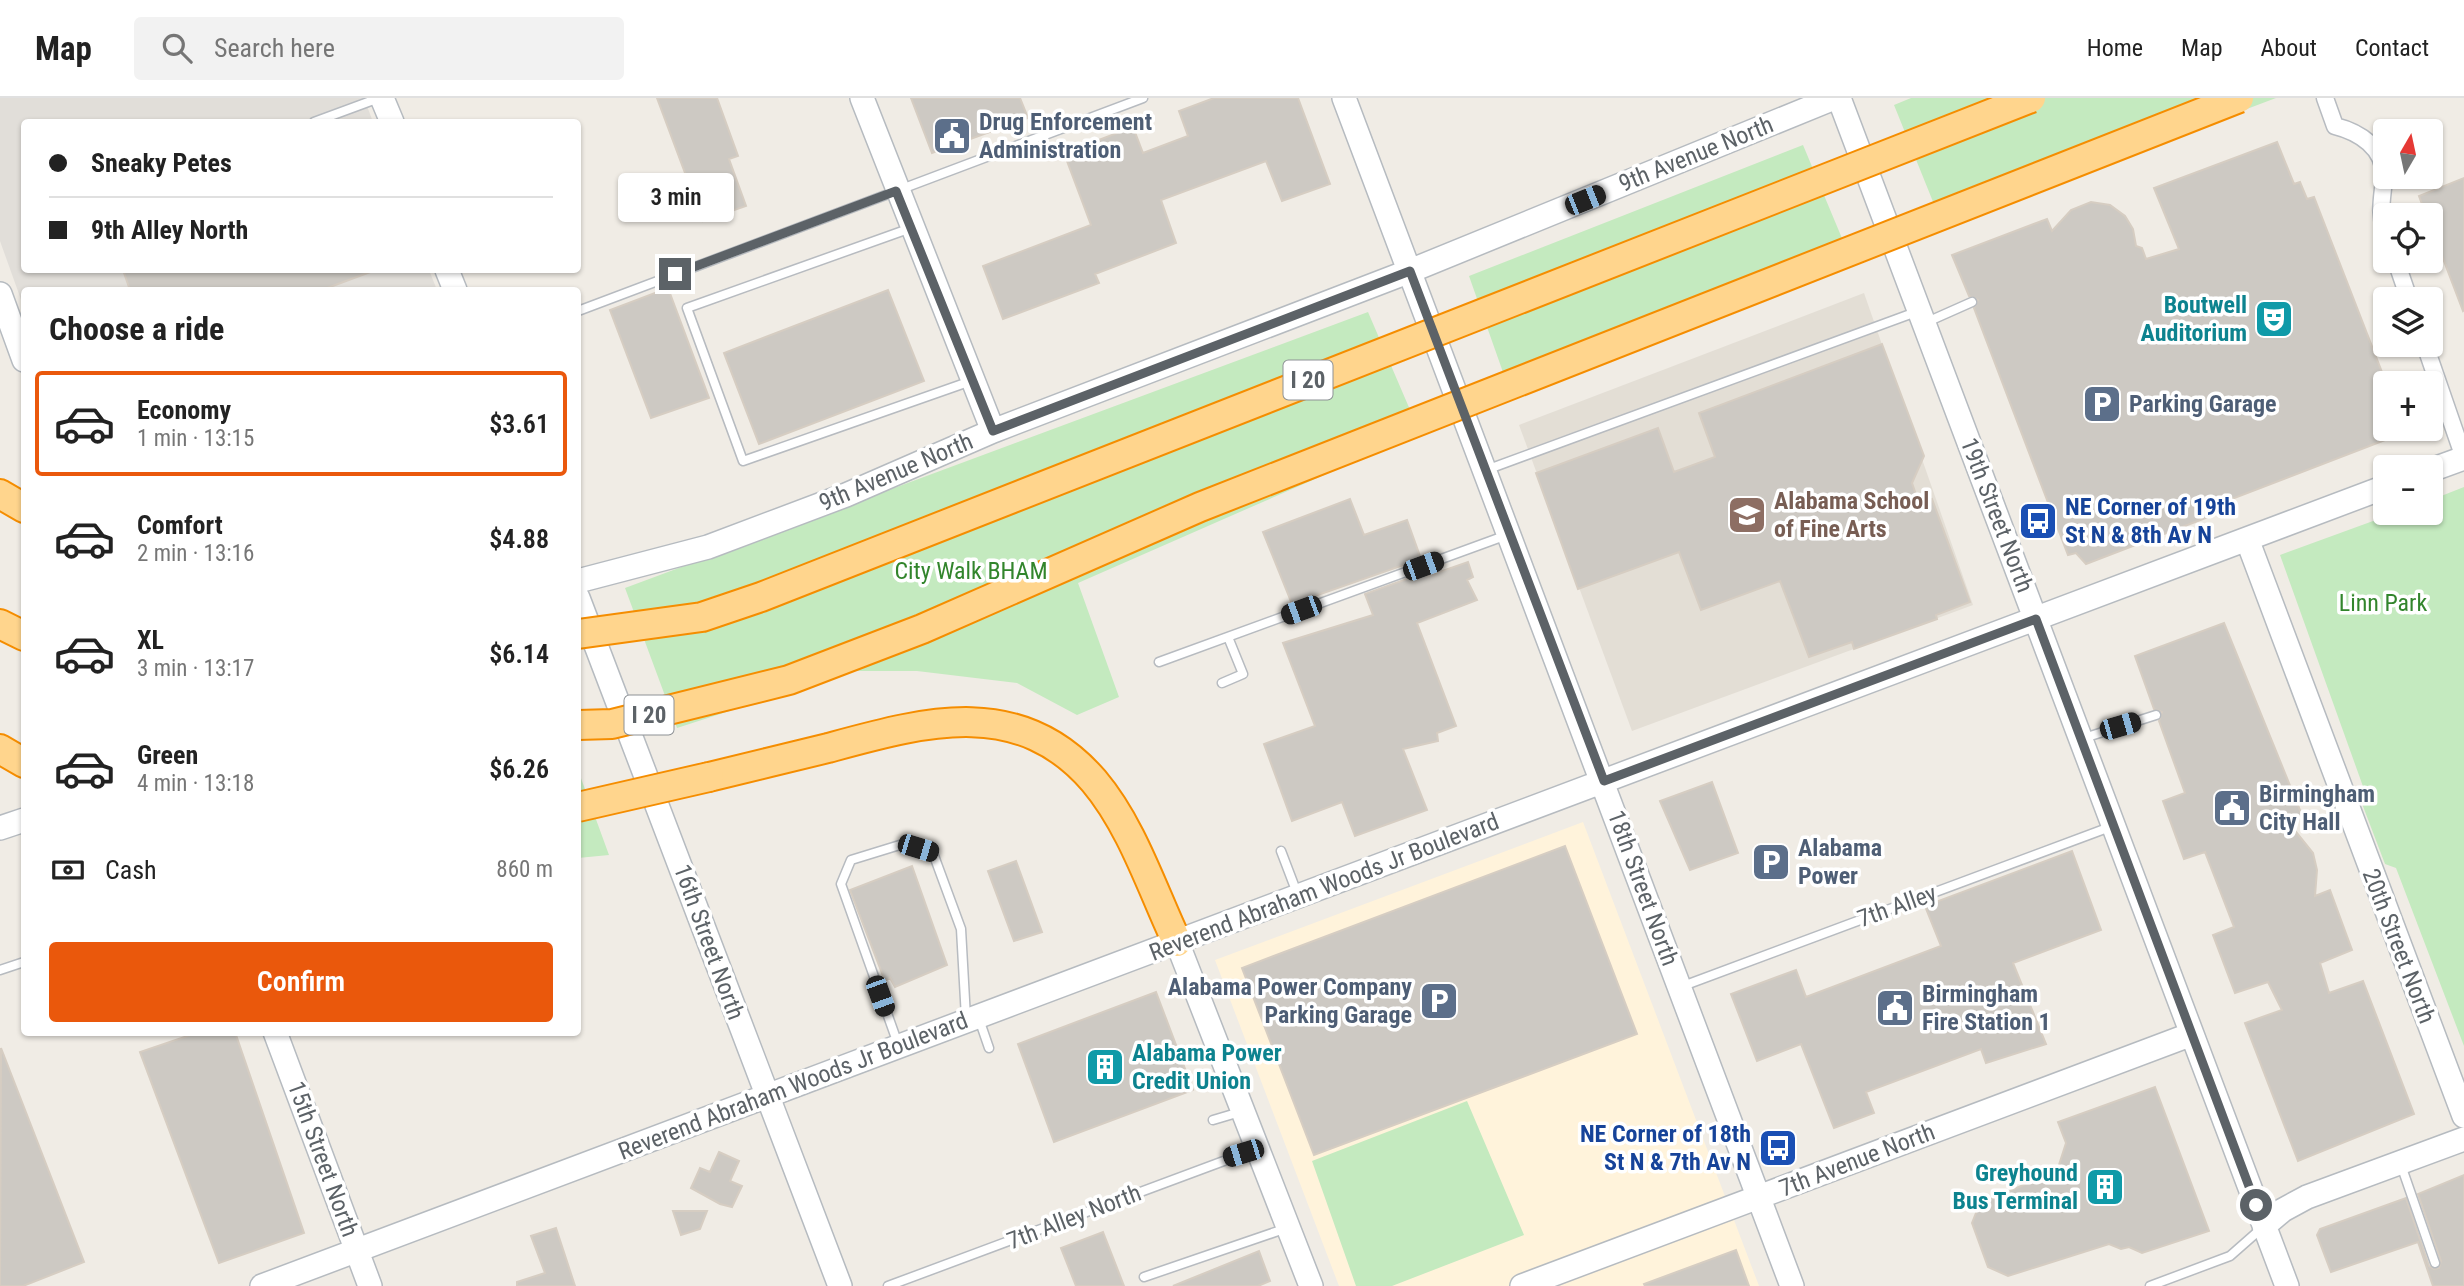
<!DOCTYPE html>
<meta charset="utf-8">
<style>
:root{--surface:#fff;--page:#f2f2f2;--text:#222;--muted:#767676;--line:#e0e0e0;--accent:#ea580c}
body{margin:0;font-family:"Roboto Condensed",sans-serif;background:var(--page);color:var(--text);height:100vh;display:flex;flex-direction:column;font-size:26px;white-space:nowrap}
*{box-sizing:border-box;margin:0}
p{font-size:23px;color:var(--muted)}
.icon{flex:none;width:38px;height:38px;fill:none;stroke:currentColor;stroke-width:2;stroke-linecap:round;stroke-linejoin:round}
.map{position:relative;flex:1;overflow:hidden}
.panel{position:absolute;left:21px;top:189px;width:560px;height:749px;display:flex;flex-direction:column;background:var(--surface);border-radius:7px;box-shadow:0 2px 5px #0004}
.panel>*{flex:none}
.guide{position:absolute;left:21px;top:21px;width:560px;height:154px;border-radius:7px;box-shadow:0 2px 5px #0004;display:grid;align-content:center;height:154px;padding:0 28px;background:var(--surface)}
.needle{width:46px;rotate:9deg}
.fabs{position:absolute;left:2373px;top:21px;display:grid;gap:14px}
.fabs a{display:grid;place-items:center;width:70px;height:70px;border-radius:7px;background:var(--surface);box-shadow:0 2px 5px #0004;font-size:35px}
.end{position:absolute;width:32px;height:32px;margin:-16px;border:9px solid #5c6267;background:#fff;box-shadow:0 0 0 4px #fff}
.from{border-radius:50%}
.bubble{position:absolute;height:49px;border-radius:7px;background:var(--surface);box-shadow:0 2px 5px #0004;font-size:23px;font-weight:600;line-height:49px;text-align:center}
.car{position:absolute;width:21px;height:42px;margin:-21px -10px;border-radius:9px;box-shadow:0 0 5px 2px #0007;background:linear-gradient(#222 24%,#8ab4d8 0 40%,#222 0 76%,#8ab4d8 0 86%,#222 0)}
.guide b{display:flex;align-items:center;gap:24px;height:66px;font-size:26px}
.guide b+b{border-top:2px solid var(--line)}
.guide i{width:18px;height:18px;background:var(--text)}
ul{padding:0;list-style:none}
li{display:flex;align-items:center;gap:21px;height:105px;margin:0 14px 10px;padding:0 14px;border:4px solid transparent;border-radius:7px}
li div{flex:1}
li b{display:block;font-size:26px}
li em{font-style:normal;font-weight:600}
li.active{border-color:var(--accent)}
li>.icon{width:63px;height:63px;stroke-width:1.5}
h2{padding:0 28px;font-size:32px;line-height:84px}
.pay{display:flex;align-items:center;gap:18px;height:77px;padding:0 28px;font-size:26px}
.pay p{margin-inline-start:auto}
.cta{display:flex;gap:14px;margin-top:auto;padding:14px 28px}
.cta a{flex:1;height:80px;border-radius:7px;background:var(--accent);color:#fff;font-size:28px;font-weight:600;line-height:80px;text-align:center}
header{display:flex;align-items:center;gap:42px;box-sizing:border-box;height:98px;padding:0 35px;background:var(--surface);border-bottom:2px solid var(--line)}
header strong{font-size:33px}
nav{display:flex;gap:38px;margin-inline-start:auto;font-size:24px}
.search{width:490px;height:63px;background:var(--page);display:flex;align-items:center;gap:18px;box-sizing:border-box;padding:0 24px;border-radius:7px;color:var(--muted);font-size:26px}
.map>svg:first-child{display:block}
.commercial{fill:#fff3db}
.industrial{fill:#e1ded9}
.education{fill:#e3ded5}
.green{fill:#c4eabf}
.building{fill:#cdc9c3;stroke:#d6cdc2;stroke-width:2}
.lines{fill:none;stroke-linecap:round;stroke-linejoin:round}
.lane-casing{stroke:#b7bbc0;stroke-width:11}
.street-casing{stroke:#b7bbc0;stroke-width:19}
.secondary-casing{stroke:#b6bbc0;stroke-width:26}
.highway-casing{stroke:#f58d00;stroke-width:32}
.lane{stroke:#fff;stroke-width:8}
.street{stroke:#fff;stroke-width:16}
.secondary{stroke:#fff;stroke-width:23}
.highway{stroke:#ffd58d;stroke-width:28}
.highway-bridge-casing{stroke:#f58d00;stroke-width:32;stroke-linecap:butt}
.highway-bridge{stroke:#ffd58d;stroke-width:28}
.route{stroke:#5c6267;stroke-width:9}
.labels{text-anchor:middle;stroke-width:7;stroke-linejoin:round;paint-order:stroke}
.shield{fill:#fff;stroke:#8d9195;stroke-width:2}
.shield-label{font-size:23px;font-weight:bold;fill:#5c6267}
.service-label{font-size:24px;font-weight:bold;fill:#4e5e75;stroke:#fff;text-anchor:start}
.street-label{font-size:24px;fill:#5c6267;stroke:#fff}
.culture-label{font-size:24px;font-weight:bold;fill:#0d838f;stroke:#fff;text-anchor:end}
.education-label{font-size:24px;font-weight:bold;fill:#785e54;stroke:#fff;text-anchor:start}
.transit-label{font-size:24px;font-weight:bold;fill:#164399;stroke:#fff;text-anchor:start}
.park-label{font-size:24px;fill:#32852c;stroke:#fff}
</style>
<header>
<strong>Map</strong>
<div class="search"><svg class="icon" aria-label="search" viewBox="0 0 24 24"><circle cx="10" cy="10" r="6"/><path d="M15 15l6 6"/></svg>Search here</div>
<nav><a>Home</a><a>Map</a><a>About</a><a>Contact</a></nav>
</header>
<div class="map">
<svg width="2464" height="1188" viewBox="0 0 2464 1188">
<rect width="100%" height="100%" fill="#f0ece5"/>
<!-- commercial -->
<path class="commercial" d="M1583 724 1759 1188H1339L1215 862Z"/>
<!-- industrial -->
<path class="industrial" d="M0 0H364L373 24H24V172H429L437 192H24V210L0 143Z"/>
<!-- education -->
<path class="education" d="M1864 195 1973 507 1632 633 1519 327Z"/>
<!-- green -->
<path class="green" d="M1911 0H2276L1942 126 1894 7Z
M1803 47 1849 157 1510 294 1469 178Z
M1368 214 1420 335 1078 485 1119 599 1077 617 1017 585 917 573H852L677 630 625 490Z
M2464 389V948L2396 770 2385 766 2361 703 2365 694 2280 457 2395 415H2431V402Z
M578 672 609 757 578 760Z
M1467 1003 1524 1137 1392 1188H1356L1312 1063Z"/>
<!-- building -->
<path class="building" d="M657 0H717L738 58 729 61 746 108 703 123Z
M911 0H1020L1028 20 932 55Z
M1214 0H1298L1330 86 1282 103 1266 63 1161 102 1176 145 1095 176 1099 185 1003 221 983 168 1091 127 1064 55 1133 29 1143 55 1188 38 1179 13Z
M2277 44 2294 86 2300 84 2307 101 2314 99 2385 282V342L2229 402 2232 408 2221 414 2086 466 2076 455 2068 457 1974 210 1978 202 1969 198 1952 157 2047 121 2052 133 2071 112 2091 104 2110 107 2125 118 2133 131 2136 148 2142 150 2146 161 2179 151 2154 90Z
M2464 80V212L2463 213 2431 129V117H2426L2419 98Z
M123 172H373V173L322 192H130Z
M668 190 709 300 651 320 610 212Z
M888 192 924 283 759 346 724 255Z
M1882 246 1924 358 1912 385 1919 405 1932 401 1970 504 1936 517 1937 521 1854 551 1852 544 1809 559 1780 483 1701 512 1679 454 1578 491 1536 375 1658 330 1674 374 1715 359 1699 315Z
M1350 401 1364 437 1407 422 1421 461 1292 506 1263 434Z
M1468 464 1473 479 1467 482 1477 502 1417 525 1456 628 1437 635 1438 643 1403 651 1427 712 1355 738 1342 704 1292 723 1264 646 1315 628 1283 545 1373 517 1365 496 1426 474 1428 478Z
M2224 525 2302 717 2288 724 2313 755 2317 772 2315 798 2330 792 2352 852 2320 865 2329 895 2363 883 2414 1016 2298 1063 2245 925 2282 912 2268 884 2235 895 2213 837 2234 829 2205 754 2184 761 2163 703 2185 695 2159 623 2162 614 2154 611 2135 558Z
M1712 684 1738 755 1690 772 1660 703Z
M1565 748 1637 936 1314 1057 1242 870Z
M2072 753 2101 832 2013 865 2046 946 1986 965 1981 951 1866 994 1874 1015 1834 1030 1801 946 1757 963 1731 896 1796 872 1806 899 1941 848 1925 808Z
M1016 763 1042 834 1014 843 988 773Z
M912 768 947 867 895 889 890 880 885 883 850 792Z
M1156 894 1193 992 1054 1044 1018 946Z
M199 934H235L304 1135 219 1165 140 954Z
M1 950 84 1164 23 1188H0Z
M2155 989 2209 1133 2142 1155 2129 1149 2121 1151 2109 1146 2008 1178 1988 1169 1972 1125 1980 1105 2057 1073 2066 1045 2058 1024Z
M719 1054 739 1063 730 1083 742 1088 732 1109 720 1106 691 1090 700 1070 710 1074Z
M2464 1077V1188H2433L2418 1144 2331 1174 2317 1137 2320 1131 2406 1100 2429 1168 2434 1171 2439 1170 2441 1163 2418 1096Z
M673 1113H707L700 1131 681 1137Z
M556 1130 575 1188H517V1184L545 1175 531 1138Z
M1103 1134 1124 1188H1076L1061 1150Z
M1736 1152 1749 1188H1645L1644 1186Z
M1259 1153 1270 1183 1258 1188H1173Z"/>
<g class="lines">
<defs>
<path id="lane" d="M314 24 379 0
M911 130 687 210 743 363 971 283
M578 213 1143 0
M1927 224 1972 204
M1486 372 1916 214
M1159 564 1507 437
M1222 585 1243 576 1228 539
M2084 640 2156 617
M1281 753 1297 795
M0 872 24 864
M1683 888 2110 729
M979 921 989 950
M898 946 841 786 851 762 903 746 933 755 961 831 966 920
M1213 1022 1240 1014
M2401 1067 2435 1165
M1144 1179 1287 1130
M888 1188 1256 1051
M2150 1188 2230 1158 2263 1129"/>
<path id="street" d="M2325 0 2335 28C2359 34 2385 50 2384 79 2383 99 2378 112 2385 133
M2396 163 2409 201
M2425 247 2464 360"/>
<path id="secondary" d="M382 0 392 24
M862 0 993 333
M1344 0 1792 1188
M1839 0 2287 1188
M447 172 455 192
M0 196 24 262
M2431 372 2464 360
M2247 441 2464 1018
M578 483 708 449 846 397 993 333 1410 173 1834 0
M578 500 840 1188
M0 730 24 722
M1177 844 1311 1188
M275 934 370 1188
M2264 1128 2283 1112 2307 1099 2464 1041
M262 1188 2385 389
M1522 1188 2192 936"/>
<path id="highway" d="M0 396 24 410
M0 526 24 538
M0 651 24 665
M709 679C749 669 788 660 828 650 924 624 1019 596 1094 683 1132 728 1152 791 1177 844"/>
</defs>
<!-- lane casing -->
<use href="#lane" class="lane-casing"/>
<!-- street casing -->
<use href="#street" class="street-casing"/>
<!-- secondary casing -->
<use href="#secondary" class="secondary-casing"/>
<!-- highway casing -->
<use href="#highway" class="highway-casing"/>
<!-- lane -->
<use href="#lane" class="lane"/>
<!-- street -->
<use href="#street" class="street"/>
<!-- secondary -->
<use href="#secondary" class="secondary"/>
<!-- highway -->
<use href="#highway" class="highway"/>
<defs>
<path id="highway-bridge" d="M578 536 702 519 761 499 2031 0
M578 627 612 626 789 582 922 531 1200 409 2239 0
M578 709 709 679"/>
</defs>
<!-- highway-bridge casing -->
<use href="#highway-bridge" class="highway-bridge-casing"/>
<!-- highway-bridge -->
<use href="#highway-bridge" class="highway-bridge"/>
</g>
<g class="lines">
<!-- route -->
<path class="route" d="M675 176 896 93 993 333 1410 173 1604 683 2036 521 2256 1107"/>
</g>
<!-- icons -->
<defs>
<symbol id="civic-square" viewBox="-11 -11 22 22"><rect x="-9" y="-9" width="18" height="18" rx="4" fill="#5c6f8a" stroke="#fff"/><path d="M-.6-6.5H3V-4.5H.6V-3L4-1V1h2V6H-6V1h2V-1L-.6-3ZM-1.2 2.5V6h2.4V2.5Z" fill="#fff"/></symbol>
<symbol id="theatre-square" viewBox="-11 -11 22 22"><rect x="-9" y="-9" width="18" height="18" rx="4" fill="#0f9aa8" stroke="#fff"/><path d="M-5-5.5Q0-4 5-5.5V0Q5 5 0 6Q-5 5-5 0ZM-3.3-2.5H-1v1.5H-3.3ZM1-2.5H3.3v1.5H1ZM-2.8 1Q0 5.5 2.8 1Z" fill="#fff"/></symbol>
<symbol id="parking-square" viewBox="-11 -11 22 22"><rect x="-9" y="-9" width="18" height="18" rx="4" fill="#5c6f8a" stroke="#fff"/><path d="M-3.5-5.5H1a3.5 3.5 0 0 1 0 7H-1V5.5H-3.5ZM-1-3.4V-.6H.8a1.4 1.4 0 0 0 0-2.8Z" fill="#fff"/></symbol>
<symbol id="school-square" viewBox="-11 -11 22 22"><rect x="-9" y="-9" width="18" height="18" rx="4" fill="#8d6e63" stroke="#fff"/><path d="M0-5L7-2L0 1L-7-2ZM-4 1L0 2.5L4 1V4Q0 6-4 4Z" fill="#fff"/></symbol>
<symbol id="bus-square" viewBox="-11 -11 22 22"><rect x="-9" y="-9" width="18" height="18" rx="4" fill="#1a4fb4" stroke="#fff"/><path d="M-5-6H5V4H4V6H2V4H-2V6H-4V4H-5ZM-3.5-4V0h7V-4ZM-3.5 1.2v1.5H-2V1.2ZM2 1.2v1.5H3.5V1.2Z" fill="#fff"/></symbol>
<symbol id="building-square" viewBox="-11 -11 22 22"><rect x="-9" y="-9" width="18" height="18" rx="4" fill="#0f9aa8" stroke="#fff"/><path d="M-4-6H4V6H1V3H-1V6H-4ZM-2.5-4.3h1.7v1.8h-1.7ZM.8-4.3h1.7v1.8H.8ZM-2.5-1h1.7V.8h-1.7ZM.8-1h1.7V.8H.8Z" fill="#fff"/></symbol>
</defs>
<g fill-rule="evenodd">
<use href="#civic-square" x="930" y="16" width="44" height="44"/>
<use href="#theatre-square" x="2252" y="199" width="44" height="44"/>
<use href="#parking-square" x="2080" y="284" width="44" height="44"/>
<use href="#school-square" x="1725" y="395" width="44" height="44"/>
<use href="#bus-square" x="2016" y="401" width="44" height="44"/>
<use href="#civic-square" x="2210" y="688" width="44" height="44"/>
<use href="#parking-square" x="1749" y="742" width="44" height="44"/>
<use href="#parking-square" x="1417" y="881" width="44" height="44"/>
<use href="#civic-square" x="1873" y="888" width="44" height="44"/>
<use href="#building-square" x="1083" y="947" width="44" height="44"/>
<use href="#bus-square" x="1756" y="1028" width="44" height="44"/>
<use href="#building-square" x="2083" y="1067" width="44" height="44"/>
</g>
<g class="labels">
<!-- shield labels -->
<g class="shield">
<rect x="1283.5" y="262.5" width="49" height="39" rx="5"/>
<rect x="624.5" y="597.5" width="49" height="39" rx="5"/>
</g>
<g class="shield-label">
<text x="1308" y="290">I 20</text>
<text x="649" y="625">I 20</text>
</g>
<!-- service labels -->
<g class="service-label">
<text x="979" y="32">Drug Enforcement<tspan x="979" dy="28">Administration</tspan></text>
<text x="2129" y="314">Parking Garage</text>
<text x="2259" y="704">Birmingham<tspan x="2259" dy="28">City Hall</tspan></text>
<text x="1798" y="758">Alabama<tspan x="1798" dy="28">Power</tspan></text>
<text x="1412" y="897" text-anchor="end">Alabama Power Company<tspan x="1412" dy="28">Parking Garage</tspan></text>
<text x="1922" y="904">Birmingham<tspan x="1922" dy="28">Fire Station 1</tspan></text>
</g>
<!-- street labels -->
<g class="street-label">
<text transform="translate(1696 56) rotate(-22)" y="8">9th Avenue North</text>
<text transform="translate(896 374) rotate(-23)" y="8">9th Avenue North</text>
<text transform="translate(1997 417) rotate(69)" y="8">19th Street North</text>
<text transform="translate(1324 789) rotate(-21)" y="8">Reverend Abraham Woods Jr Boulevard</text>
<text transform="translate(1643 790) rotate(70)" y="8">18th Street North</text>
<text transform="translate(1897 808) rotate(-20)" y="8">7th Alley</text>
<text transform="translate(709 844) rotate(70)" y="8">16th Street North</text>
<text transform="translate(2399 848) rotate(69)" y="8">20th Street North</text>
<text transform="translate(793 988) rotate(-21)" y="8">Reverend Abraham Woods Jr Boulevard</text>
<text transform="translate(323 1061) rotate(70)" y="8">15th Street North</text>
<text transform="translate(1857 1062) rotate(-21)" y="8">7th Avenue North</text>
<text transform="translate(1074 1119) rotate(-21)" y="8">7th Alley North</text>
</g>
<!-- culture labels -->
<g class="culture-label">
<text x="2247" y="215">Boutwell<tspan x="2247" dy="28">Auditorium</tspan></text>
<text x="1132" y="963" text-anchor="start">Alabama Power<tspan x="1132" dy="28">Credit Union</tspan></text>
<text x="2078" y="1083">Greyhound<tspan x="2078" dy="28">Bus Terminal</tspan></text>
</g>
<!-- education labels -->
<g class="education-label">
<text x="1774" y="411">Alabama School<tspan x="1774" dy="28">of Fine Arts</tspan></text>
</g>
<!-- transit labels -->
<g class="transit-label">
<text x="2065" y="417">NE Corner of 19th<tspan x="2065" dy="28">St N &amp; 8th Av N</tspan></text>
<text x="1751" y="1044" text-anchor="end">NE Corner of 18th<tspan x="1751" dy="28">St N &amp; 7th Av N</tspan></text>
</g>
<!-- park labels -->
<g class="park-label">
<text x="971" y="481">City Walk BHAM</text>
<text x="2383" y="513">Linn Park</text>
</g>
</g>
</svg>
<div class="fabs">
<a><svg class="needle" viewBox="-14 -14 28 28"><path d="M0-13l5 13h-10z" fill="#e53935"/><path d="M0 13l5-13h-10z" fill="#767676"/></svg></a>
<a><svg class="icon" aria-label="locate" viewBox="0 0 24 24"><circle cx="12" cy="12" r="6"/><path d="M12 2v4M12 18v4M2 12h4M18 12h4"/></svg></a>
<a><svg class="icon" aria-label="layers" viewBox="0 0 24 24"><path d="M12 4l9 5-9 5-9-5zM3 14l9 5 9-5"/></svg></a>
<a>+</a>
<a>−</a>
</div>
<i class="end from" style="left:2256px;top:1107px"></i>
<i class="end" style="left:675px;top:176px"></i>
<div class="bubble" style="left:618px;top:75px;width:116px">3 min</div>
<i class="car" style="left:1585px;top:102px;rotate:68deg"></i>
<i class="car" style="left:1423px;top:468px;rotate:70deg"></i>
<i class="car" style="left:1301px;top:512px;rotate:250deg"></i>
<i class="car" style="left:2120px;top:628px;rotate:74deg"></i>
<i class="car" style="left:918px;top:750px;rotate:107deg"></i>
<i class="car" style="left:880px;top:898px;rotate:160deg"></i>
<i class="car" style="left:1243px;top:1055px;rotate:253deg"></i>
<div class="guide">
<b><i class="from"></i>Sneaky Petes</b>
<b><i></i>9th Alley North</b>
</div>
<section class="panel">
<h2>Choose a ride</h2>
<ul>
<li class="active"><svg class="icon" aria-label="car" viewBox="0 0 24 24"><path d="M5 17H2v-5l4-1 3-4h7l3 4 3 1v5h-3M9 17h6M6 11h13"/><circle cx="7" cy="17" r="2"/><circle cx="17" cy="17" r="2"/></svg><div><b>Economy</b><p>1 min · 13:15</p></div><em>$3.61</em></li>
<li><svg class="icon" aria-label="car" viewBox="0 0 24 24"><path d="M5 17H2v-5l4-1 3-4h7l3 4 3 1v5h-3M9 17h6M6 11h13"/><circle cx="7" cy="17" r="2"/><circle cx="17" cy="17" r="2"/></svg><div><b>Comfort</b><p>2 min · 13:16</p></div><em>$4.88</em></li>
<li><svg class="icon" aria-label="car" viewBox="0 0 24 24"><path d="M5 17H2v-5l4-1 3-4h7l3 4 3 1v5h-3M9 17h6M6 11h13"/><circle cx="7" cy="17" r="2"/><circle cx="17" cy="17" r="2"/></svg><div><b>XL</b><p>3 min · 13:17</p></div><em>$6.14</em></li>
<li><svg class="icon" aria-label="car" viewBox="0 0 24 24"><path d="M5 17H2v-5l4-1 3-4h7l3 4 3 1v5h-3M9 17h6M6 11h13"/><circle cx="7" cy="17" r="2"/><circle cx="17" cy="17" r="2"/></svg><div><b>Green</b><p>4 min · 13:18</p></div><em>$6.26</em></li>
</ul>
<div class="pay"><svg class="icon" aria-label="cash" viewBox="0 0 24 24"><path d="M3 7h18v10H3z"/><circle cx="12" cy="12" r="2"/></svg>Cash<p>860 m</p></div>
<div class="cta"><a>Confirm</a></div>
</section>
</div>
